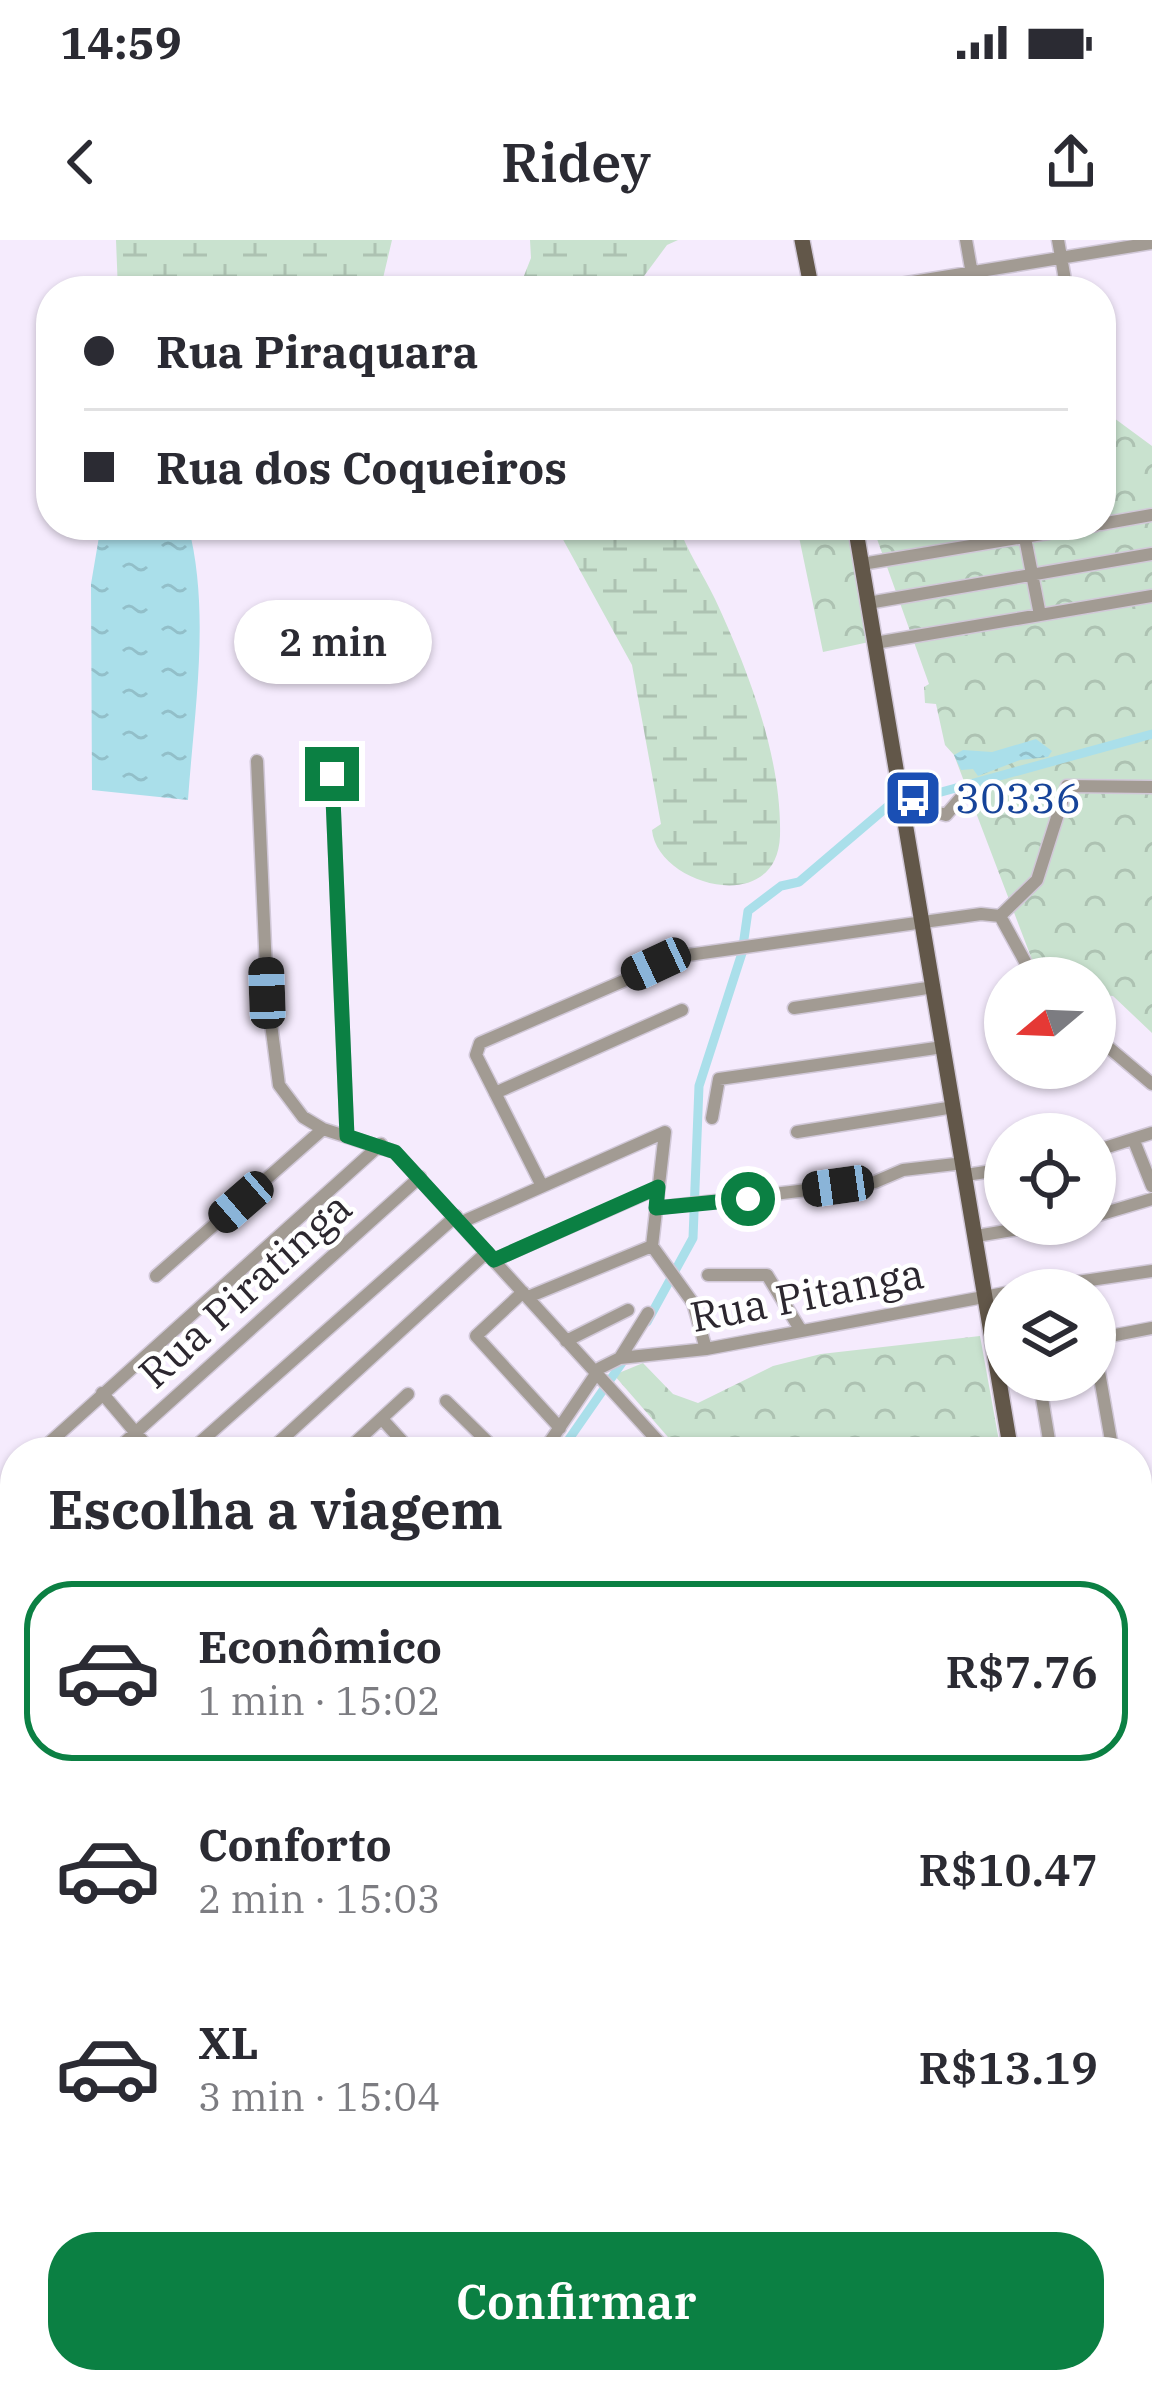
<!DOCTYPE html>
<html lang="pt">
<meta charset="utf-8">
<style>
:root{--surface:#fff;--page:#f2f2f3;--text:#2b2b33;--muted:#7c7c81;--line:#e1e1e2;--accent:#0b8043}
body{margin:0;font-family:"IBM Plex Serif",serif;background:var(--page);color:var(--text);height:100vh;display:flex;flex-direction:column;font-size:45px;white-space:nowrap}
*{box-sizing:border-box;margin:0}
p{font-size:39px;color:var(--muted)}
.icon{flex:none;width:66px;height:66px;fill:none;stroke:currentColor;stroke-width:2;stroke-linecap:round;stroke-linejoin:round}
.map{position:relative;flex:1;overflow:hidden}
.side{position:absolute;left:0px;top:1197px;width:1152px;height:957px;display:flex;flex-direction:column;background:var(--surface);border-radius:48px 48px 0 0;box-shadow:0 3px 9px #0004}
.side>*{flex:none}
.hud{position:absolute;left:36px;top:36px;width:1080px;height:264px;border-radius:48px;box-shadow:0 3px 9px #0004;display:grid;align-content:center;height:264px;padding:0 48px;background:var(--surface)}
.needle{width:78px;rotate:251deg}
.buttons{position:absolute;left:984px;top:717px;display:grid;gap:24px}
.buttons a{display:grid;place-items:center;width:132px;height:132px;border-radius:50%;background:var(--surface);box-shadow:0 3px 9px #0004;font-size:60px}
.end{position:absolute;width:54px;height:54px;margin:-27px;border:15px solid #0b8043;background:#fff;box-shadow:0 0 0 6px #fff}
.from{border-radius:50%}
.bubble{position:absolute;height:84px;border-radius:42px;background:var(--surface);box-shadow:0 3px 9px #0004;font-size:39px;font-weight:600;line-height:84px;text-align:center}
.car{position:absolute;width:36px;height:72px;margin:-36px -18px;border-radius:15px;box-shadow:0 0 9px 3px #0007;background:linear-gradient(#222 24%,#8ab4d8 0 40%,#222 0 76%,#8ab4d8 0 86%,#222 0)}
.hud b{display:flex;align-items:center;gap:42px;height:114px;font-size:45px}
.hud b+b{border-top:3px solid var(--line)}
.hud i{width:30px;height:30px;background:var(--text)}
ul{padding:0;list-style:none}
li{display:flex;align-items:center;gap:36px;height:180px;margin:0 24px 18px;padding:0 24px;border:6px solid transparent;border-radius:48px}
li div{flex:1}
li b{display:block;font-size:45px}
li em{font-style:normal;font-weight:600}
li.selected{border-color:var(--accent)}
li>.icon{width:108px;height:108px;stroke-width:1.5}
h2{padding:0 48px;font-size:54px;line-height:144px}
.button{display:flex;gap:24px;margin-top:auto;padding:24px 48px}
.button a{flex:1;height:138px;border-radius:48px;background:var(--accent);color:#fff;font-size:48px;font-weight:600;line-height:138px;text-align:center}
.status{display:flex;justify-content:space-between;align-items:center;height:84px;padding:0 60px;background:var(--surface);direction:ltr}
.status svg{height:33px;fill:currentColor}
header{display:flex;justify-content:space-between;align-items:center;height:156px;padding:0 48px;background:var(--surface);font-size:54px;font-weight:600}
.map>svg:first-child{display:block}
.forest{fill:url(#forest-crowns)}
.wetland{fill:url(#wetland-marsh)}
.water{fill:url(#water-ripples)}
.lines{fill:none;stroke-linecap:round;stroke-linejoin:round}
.canal{stroke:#aadfea;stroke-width:9}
.minor-casing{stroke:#d1c8d8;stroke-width:15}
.major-casing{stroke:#d1c8d8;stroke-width:18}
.minor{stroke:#a29b93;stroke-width:12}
.major{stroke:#625749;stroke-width:15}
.route{stroke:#0b8043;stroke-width:15}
.labels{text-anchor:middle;stroke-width:9;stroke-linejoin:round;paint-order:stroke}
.transit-label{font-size:42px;fill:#164399;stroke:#fff;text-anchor:start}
.street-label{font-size:42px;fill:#2c272f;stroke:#fff}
</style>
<div class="status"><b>14:59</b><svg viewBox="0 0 49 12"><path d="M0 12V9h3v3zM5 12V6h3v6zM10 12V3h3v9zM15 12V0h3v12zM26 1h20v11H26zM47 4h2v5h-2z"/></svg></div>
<header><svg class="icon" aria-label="back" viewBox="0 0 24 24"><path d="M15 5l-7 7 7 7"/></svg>Ridey<svg class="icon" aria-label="share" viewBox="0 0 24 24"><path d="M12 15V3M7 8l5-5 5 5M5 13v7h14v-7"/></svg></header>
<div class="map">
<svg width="1152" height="2152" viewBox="0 0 1152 2152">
<defs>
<pattern id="forest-crowns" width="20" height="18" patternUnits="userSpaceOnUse" patternTransform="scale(3)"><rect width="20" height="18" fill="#c9e2cf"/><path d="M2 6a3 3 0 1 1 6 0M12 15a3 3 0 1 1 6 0" fill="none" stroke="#adc2b2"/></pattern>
<pattern id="wetland-marsh" width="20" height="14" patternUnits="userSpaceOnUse" patternTransform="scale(3)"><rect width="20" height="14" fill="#c9e2cf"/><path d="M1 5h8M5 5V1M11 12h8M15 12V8" fill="none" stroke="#adc2b2"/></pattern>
<pattern id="water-ripples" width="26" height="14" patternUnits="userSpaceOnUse" patternTransform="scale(3)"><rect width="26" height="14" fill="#aadfea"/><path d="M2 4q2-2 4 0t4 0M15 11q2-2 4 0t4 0" fill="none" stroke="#92bfc9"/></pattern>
</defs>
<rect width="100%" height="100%" fill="#f5ebfd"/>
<!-- forest -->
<path class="forest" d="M1114 178 1152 206V793L1113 756 1095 754V738H1039L954 515 945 505 936 464 925 463 924 447 929 444 872 285H1101V181Z
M851 286 869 402 823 412 799 297Z
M980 1096 1001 1212H681L614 1135 643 1123 673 1154 698 1163 773 1126 821 1114Z
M1152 1325V1614L1137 1629V1327Z
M1152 1637V1794L1137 1797V1649Z
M1152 2098V2152H1105L1094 2139H1137V2106Z"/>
<!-- wetland -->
<path class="wetland" d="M116 0H392L380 51H118Z
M530 0H678L667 5 633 51H518L531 18Z
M555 285H678C687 311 703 334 715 359 748 430 782 517 780 596 777 678 657 645 652 590L661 584 632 425Z
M15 1557V1690L13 1691 0 1681C9 1659 0 1590 0 1560Z"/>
<!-- water -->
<path class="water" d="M101 285H188C211 372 194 472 188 560L92 550 91 344Z
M1036 499 1052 511 1048 517 1020 520 978 536 973 529 961 530 954 515 963 510 992 512Z"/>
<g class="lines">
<!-- canal -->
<path class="canal" d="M647 1082 693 998 699 846 742 713 748 671 781 646 799 642 887 567 1152 494
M560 1212 626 1117
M3 2103 15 2101"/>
<defs>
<path id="minor" d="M966 0 975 51
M1058 0 1067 51
M857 51 1152 3
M1101 284 1152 275
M1025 298 1040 375
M862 324 1096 285
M868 363 1152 314
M875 403 1152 356
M257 521 267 753 279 845 303 877 323 889 395 912 668 1212
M332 534 347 897
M904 575 924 569 946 575 965 553
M1000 676 1037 640 1067 546 1152 547
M1000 676 1034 738
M794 768 934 747
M1095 796 1152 844
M495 853 682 770
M712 878 719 839 943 807
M797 892 954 867
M1134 901 1152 946
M1095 911 1152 893
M966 935 1005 929
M541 944 476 815 480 803 681 716 981 674 1000 676
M656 968 875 942 903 930 964 923
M1095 976 1152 959
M462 982 665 892 652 1006 693 1063 706 1109
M976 996 1049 984
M494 1020 658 948
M708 1035H767L800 1089
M156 1036 323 889
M1022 1050 1152 1031
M523 1052 476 1096 560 1188
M528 1057 652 1006
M1095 1099 1152 1088
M566 1101 628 1070
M1095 1109 1113 1212
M620 1118 706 1109 1005 1053
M1039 1140 1051 1212
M102 1153 152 1212
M446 1161 498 1212
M382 1179 412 1212
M575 1205 581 1212
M39 1212 381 904
M114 1212 420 937
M189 1212 456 976
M268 1212 487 1012
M345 1212 408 1154
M543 1212 600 1128 620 1118 648 1073
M13 1303 9 1281 15 1265
M1137 1327 1152 1325
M0 1384 15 1369
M0 1401 15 1412
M0 1706 15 1708
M1137 1797 1152 1794
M1137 1907 1152 1904
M0 2042H15
M1137 2101 1152 2092
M0 2137 15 2136
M75 2139 79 2152
M108 2139 111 2152
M141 2139 144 2152
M173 2139 176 2152
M207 2139 210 2152
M241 2139 244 2152
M273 2139 276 2152
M306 2139 309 2152
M340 2139 343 2152
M374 2139 377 2152
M899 2139 924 2152
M920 2150 938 2139
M475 2152 477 2139
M546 2152 548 2139
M617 2152 618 2139
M692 2152 694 2139
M763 2152 765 2139
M838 2152 841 2139
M1055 2152 1076 2139"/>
<path id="major" d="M802 0 812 51
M855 285 1011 1212
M1137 1950 1152 2031"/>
</defs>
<!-- minor casing -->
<use href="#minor" class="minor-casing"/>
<!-- major casing -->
<use href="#major" class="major-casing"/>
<!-- minor -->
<use href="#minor" class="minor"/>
<!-- major -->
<use href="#major" class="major"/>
</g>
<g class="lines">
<!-- route -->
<path class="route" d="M332 534 347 896 395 912 494 1020 658 947 656 968 748 959"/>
</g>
<!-- icons -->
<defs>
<symbol id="bus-square" viewBox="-11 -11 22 22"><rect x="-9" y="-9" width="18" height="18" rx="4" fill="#1a4fb4" stroke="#fff"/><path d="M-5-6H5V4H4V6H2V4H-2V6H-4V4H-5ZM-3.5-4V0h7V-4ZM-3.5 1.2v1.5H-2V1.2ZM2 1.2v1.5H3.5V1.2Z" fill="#fff"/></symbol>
</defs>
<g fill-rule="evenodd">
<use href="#bus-square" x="880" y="525" width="66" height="66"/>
</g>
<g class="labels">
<!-- transit labels -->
<g class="transit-label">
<text x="955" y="573">30336</text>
</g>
<!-- street labels -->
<g class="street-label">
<text transform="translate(245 1050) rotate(-42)" y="15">Rua Piratinga</text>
<text transform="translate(807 1055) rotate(-11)" y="15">Rua Pitanga</text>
</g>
</g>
</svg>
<div class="buttons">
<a><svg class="needle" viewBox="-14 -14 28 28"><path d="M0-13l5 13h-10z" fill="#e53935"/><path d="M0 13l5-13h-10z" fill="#7c7c81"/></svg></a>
<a><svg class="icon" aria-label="locate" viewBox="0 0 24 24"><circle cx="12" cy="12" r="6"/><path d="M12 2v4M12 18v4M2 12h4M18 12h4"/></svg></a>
<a><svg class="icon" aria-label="layers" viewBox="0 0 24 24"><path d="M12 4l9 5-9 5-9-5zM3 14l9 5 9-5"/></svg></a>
</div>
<i class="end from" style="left:748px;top:959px"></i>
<i class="end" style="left:332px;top:534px"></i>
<div class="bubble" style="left:234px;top:360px;width:198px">2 min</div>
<i class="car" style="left:656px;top:724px;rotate:245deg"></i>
<i class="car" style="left:267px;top:753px;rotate:358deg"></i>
<i class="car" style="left:838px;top:946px;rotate:262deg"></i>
<i class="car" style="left:241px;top:962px;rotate:229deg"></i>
<div class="hud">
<b><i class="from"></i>Rua Piraquara</b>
<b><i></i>Rua dos Coqueiros</b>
</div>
<section class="side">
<h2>Escolha a viagem</h2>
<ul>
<li class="selected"><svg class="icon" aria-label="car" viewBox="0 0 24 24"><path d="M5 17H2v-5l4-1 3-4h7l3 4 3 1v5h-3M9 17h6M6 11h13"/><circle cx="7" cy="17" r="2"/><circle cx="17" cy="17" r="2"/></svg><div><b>Econômico</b><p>1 min · 15:02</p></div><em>R$7.76</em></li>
<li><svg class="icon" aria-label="car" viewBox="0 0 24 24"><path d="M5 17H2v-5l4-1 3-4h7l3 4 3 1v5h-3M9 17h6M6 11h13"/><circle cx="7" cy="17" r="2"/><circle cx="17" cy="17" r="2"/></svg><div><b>Conforto</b><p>2 min · 15:03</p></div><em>R$10.47</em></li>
<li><svg class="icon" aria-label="car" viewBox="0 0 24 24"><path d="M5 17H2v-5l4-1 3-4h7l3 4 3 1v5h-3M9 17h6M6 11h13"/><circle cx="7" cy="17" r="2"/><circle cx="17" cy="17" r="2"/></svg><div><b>XL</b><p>3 min · 15:04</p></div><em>R$13.19</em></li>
</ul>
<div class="button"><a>Confirmar</a></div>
</section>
</div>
